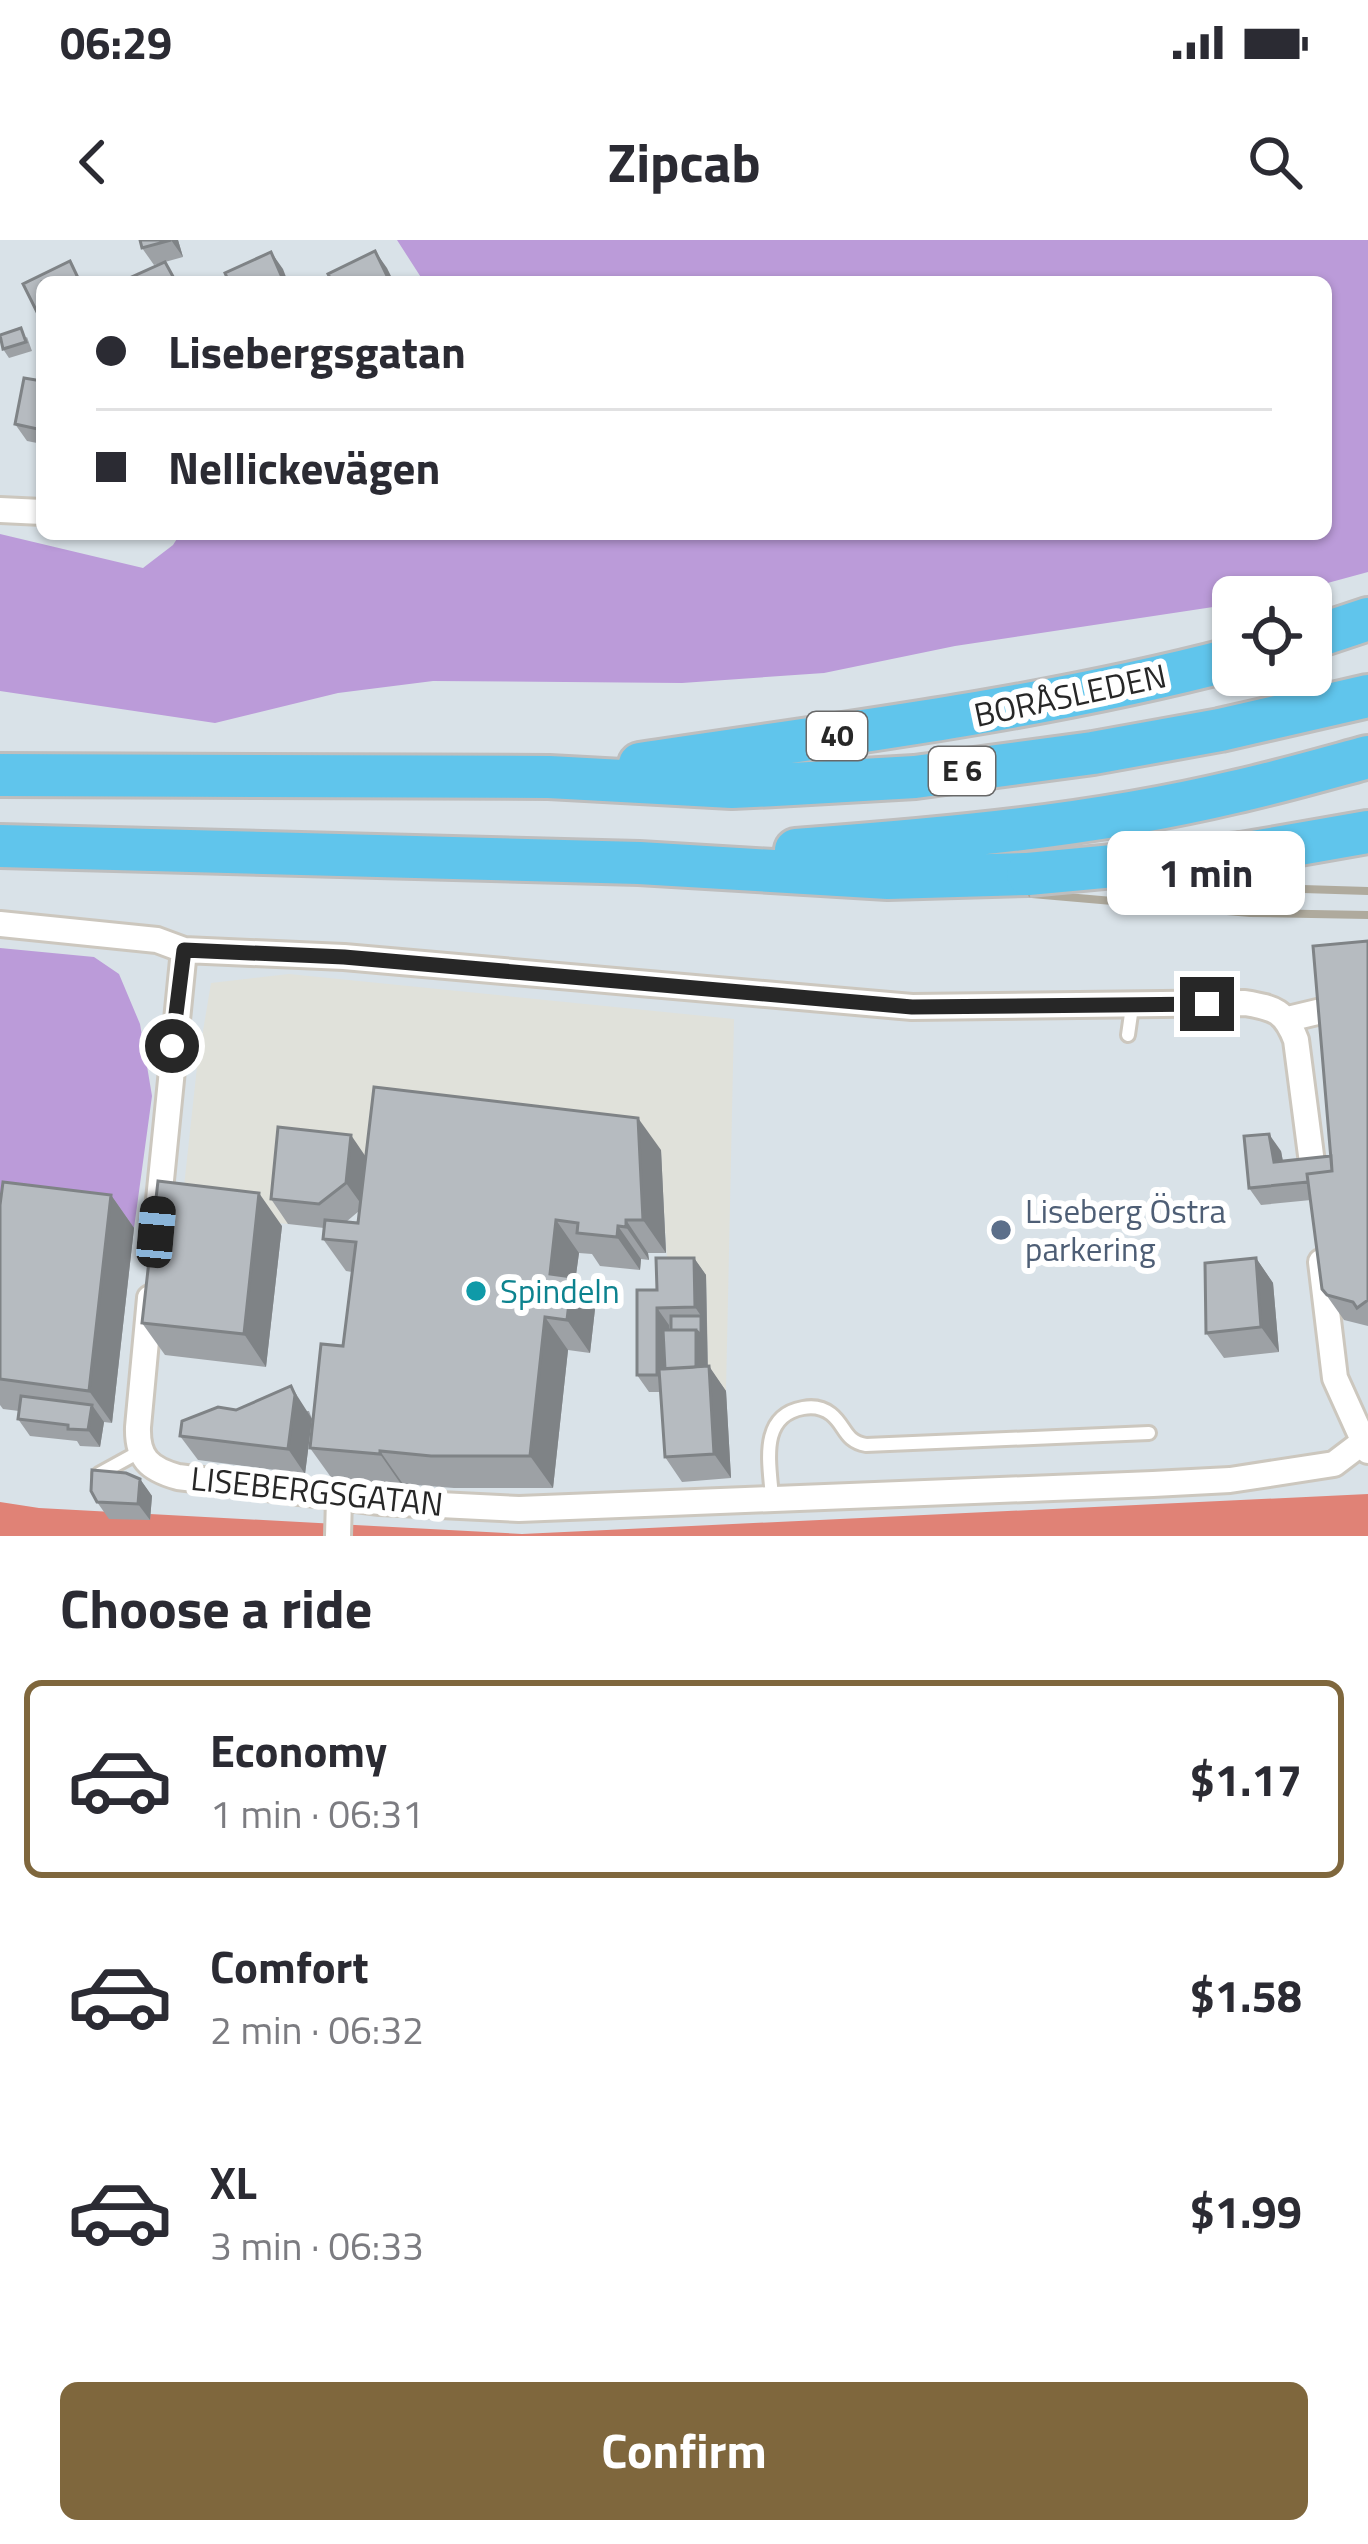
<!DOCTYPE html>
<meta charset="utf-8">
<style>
:root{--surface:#fff;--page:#f7f7f7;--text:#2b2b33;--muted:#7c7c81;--line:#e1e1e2;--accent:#7f673d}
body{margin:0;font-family:"Titillium Web",sans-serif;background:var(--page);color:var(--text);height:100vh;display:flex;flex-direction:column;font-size:45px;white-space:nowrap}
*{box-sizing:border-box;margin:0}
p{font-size:39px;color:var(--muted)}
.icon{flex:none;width:66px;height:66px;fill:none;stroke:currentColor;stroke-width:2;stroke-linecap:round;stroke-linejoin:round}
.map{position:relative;height:1296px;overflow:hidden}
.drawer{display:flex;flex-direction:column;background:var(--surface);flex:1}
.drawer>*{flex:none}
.hud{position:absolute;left:36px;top:36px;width:1296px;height:264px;border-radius:18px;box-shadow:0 3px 9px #0004;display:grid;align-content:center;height:264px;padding:0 60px;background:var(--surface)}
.fabs{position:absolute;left:1212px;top:336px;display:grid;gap:24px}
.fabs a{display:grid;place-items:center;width:120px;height:120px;border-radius:18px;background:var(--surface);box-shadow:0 3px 9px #0004;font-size:60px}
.end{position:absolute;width:54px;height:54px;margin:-27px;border:15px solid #272727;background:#fff;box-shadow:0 0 0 6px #fff}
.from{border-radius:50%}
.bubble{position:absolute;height:84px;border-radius:18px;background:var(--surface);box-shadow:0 3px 9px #0004;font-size:39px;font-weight:700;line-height:84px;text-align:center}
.car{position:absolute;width:36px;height:72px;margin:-36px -18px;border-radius:15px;box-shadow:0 0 9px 3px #0007;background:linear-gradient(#222 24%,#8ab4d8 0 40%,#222 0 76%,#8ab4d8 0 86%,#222 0)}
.hud b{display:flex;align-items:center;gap:42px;height:114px;font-size:45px}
.hud b+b{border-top:3px solid var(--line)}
.hud i{width:30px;height:30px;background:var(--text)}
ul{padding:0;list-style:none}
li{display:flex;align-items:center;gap:36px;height:198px;margin:0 24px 18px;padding:0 36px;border:6px solid transparent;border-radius:18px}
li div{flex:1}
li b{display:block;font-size:45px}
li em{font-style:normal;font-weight:700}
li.selected{border-color:var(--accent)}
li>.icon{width:108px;height:108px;stroke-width:1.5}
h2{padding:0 60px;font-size:54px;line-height:144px}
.primary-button{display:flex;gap:24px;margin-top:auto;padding:24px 60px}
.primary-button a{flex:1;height:138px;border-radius:18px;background:var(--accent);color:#fff;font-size:48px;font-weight:700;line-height:138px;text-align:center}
.status{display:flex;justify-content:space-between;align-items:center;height:84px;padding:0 60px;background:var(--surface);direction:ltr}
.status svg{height:33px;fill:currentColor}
header{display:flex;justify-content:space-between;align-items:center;height:156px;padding:0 60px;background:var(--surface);font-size:54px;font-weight:700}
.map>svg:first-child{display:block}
.industrial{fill:#e0e1da}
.green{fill:#bb9bd9}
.water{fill:#e08276}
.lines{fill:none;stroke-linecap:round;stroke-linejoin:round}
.lane-casing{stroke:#ccc7be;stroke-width:18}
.street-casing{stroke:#ccc7be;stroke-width:30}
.highway-casing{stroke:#bebebe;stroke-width:48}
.lane{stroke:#fff;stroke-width:12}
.street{stroke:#fff;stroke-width:24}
.highway{stroke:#60c5ec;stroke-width:42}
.rail{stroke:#afaa9d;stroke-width:8}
.highway-bridge-casing{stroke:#bebebe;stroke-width:48;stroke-linecap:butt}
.highway-bridge{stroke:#60c5ec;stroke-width:42}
.wall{fill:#9da1a5;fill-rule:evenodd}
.shaded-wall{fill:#7f8386}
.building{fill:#b6bbc0;stroke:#7f8386;stroke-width:3}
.route{stroke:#272727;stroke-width:15}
.service-dot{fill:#5c6f8a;stroke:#fff;stroke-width:4.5}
.culture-dot{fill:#0f9aa8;stroke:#fff;stroke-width:4.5}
.labels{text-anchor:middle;stroke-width:12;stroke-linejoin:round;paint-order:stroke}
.shield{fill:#fff;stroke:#686868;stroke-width:3}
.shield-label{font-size:30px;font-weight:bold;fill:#272727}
.street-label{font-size:33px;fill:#272727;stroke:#fff}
.service-label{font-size:33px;fill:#4e5e75;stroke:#fff;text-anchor:start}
.culture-label{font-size:33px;fill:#0d838f;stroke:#fff;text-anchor:start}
</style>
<div class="status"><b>06:29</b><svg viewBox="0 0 49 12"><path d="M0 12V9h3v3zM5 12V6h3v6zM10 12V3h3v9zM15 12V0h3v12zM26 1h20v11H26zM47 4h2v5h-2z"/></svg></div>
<header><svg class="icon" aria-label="back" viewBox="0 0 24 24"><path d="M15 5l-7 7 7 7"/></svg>Zipcab<svg class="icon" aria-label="search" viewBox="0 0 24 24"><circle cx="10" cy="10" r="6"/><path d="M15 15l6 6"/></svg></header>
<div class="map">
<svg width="1368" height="1296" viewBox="0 0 1368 1296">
<rect width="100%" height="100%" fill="#d9e2e8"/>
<!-- industrial -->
<path class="industrial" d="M289 734 734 779 726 1151 708 1152 706 1035H668L660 910 368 920 296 913 288 984 181 974 197 827 211 743Z"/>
<!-- green -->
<path class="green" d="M397 0H1368V332L1276 357H1233V364L955 406 824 433 682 443 433 441 338 453 215 483 0 451V294L143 328 173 305 180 294H1326V42H424Z
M0 708 94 717 119 734 140 784 152 856 134 988 0 1108Z"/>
<!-- water -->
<path class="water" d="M1368 1254V1296H0V1262L39 1268 522 1294Z"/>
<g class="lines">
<defs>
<path id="lane" d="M1128 795 1132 767
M99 1234 139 1212
M772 1258C770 1225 758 1176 803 1168 813 1166 822 1167 831 1174 846 1186 844 1201 866 1205L1149 1193"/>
<path id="street" d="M0 270 42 272
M0 684 157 700 184 710 344 717 912 767 1245 763C1275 768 1285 771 1296 800L1315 946
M1288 779 1334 768
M158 970 184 710
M1321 1022 1335 1138 1368 1211
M150 1058 138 1187C137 1218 149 1229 178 1237L380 1262 519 1269 1153 1244 1230 1240 1334 1224 1363 1202
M338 1296 339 1258"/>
<path id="highway" d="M1311 398 1368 379
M640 524C839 494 1038 470 1233 419
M0 535 549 537 732 547 775 545 915 537 1093 513 1220 490 1368 456
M0 606 639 623 888 638 1028 634
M796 610C943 599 1091 586 1234 552 1279 542 1324 529 1368 517
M1242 614 1368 592"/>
</defs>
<!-- lane casing -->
<use href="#lane" class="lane-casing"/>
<!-- street casing -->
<use href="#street" class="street-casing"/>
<!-- highway casing -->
<use href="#highway" class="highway-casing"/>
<!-- lane -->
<use href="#lane" class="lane"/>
<!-- street -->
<use href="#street" class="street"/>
<!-- highway -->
<use href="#highway" class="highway"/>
<!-- rail -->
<path class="rail" d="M1036 630 1173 645 1368 651
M1032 654 1250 673 1368 675"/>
<defs>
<path id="highway-bridge" d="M1028 634 1242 614"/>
</defs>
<!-- highway-bridge casing -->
<use href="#highway-bridge" class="highway-bridge-casing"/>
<!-- highway-bridge -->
<use href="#highway-bridge" class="highway-bridge"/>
</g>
<!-- wall -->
<path class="wall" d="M140 0H178L183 17 154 25 142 8Z
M27 97 32 111 9 118 3 109Z
M42 141V204L27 201 15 184Z
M1368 701V1086L1344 1080 1322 1049 1311 960 1261 965 1249 948 1281 911 1283 921 1331 916Z
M661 910 666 1013H648L649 1020 641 1019 640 1030 600 1026 592 1014 579 1013 575 1042 595 1069 590 1113 568 1110 553 1248H454L403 1244V1247L333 1240 310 1208 343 1106 352 1032 346 1031 323 999 324 988 288 984 271 959 366 916ZM359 971 358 983 346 982Z
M111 955 134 988 112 1183 104 1182 100 1207 80 1206 77 1201 30 1196 18 1179 19 1171 3 1169 0 1165V965Z
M282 986 266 1127 165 1115 142 1083Z
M694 1018 706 1035 708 1126 726 1151 731 1238 682 1242 665 1217 661 1152H649L637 1135 657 1050Z
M1256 1018 1273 1043 1279 1112 1224 1118 1206 1093Z
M236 1170 309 1171 312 1179 305 1234 198 1220 180 1196Z
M140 1239 152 1256 150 1280 109 1279 97 1262Z"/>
<!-- shaded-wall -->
<path class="shaded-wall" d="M171 0H178L183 17Z
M375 11 387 28 394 42H390Z
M271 12 283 29 288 42H284Z
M638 878 661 910 666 1013 643 980Z
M1269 894 1281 911 1286 939 1274 922Z
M351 895 368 920 364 968 346 943Z
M259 953 282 986 266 1127 244 1094Z
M111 955 134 988 112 1183 89 1151Z
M556 980 579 1013 575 1042 595 1069 590 1113 567 1080 550 1034Z
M626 980 648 1013 649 1020 626 987Z
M618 986 641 1019 640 1030 617 997Z
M694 1018 706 1035 708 1152 696 1135V1090L701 1076 695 1067Z
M1256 1018 1273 1043 1279 1112 1261 1087Z
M657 1068 669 1085V1152L657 1135Z
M545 1077 568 1110 553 1248 530 1216Z
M709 1126 726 1151 731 1238 714 1214Z
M291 1146 312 1179 305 1234 288 1209Z
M92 1165 104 1182 100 1207 88 1190Z
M380 1211 403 1244V1247L380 1214Z
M140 1239 152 1256 150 1280 138 1264Z"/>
<!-- building -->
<path class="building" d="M140 0H171L142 8Z
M375 11 390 42H332L328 34Z
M271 12 284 42H229L225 33Z
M70 21 80 42H42V82L23 44Z
M165 22 176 42H126L125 40Z
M21 88 26 102 3 109 0 95Z
M24 138 42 141V190L15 184Z
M1368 701V1060L1357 1068 1353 1062 1327 1055 1322 1049 1307 934 1332 931 1313 706Z
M374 847 638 878 643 980H626V987L618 986 617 997 577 993 578 983 556 980 550 1034 572 1037 567 1080 545 1077 530 1216H431L380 1211V1214L310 1208 321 1104 343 1106 356 1002 323 999 325 980 358 983Z
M278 887 351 895 346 943 319 964 271 959Z
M1269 894 1274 922 1331 916 1332 931 1307 934 1308 942 1249 948 1244 896Z
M158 941 259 953 244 1094 142 1083Z
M3 942 111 955 89 1151 0 1139V965Z
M656 1018H694L695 1067 657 1068V1135H637V1050H657Z
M1256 1018 1261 1087 1206 1093 1205 1023Z
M671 1076H701V1096L696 1090H671Z
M663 1090H696V1127L665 1129Z
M709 1126 714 1214 665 1217 659 1129Z
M291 1146 295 1155 288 1209 180 1196 182 1181 218 1167 236 1170Z
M21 1156 92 1165 88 1190 68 1189V1185L18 1179Z
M92 1230 126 1233 140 1239 138 1264 97 1262 91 1251Z"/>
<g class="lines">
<!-- route -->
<path class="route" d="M172 806 184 710 344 717 912 767 1207 764"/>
</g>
<!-- markers -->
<circle class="service-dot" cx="1001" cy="990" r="12"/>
<circle class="culture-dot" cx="476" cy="1051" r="12"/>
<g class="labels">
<!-- shield labels -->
<g class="shield">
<rect x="807" y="472" width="60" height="48" rx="9"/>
<rect x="929" y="507" width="66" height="48" rx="9"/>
</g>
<g class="shield-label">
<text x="837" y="506">40</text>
<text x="962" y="541">E 6</text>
</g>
<!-- street labels -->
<g class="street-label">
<text transform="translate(1070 455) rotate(-12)" y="12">BORÅSLEDEN</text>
<text transform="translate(317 1251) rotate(6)" y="12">LISEBERGSGATAN</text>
</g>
<!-- service labels -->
<g class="service-label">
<text x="1025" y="983">Liseberg Östra<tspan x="1025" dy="38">parkering</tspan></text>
</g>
<!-- culture labels -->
<g class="culture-label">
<text x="500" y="1063">Spindeln</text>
</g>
</g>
</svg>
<div class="fabs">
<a><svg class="icon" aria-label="locate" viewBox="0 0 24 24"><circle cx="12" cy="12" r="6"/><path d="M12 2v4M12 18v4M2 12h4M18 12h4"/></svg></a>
</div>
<i class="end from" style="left:172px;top:806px"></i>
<i class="end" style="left:1207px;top:764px"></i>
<div class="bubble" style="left:1107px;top:591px;width:198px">1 min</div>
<i class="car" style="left:156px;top:992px;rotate:5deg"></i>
<div class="hud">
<b><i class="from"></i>Lisebergsgatan</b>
<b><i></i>Nellickevägen</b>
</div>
</div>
<section class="drawer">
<h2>Choose a ride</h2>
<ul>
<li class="selected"><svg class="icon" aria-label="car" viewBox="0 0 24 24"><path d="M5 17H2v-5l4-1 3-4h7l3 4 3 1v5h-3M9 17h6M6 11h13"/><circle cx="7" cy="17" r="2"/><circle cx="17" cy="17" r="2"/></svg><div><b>Economy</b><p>1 min · 06:31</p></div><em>$1.17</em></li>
<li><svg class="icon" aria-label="car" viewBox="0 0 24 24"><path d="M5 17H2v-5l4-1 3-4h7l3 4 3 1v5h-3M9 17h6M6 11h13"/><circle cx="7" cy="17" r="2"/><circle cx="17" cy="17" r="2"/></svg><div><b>Comfort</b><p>2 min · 06:32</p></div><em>$1.58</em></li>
<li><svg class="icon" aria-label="car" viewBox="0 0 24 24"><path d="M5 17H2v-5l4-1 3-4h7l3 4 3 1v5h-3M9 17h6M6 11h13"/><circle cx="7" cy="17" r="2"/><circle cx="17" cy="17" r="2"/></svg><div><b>XL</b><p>3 min · 06:33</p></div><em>$1.99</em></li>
</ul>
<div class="primary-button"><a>Confirm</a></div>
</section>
